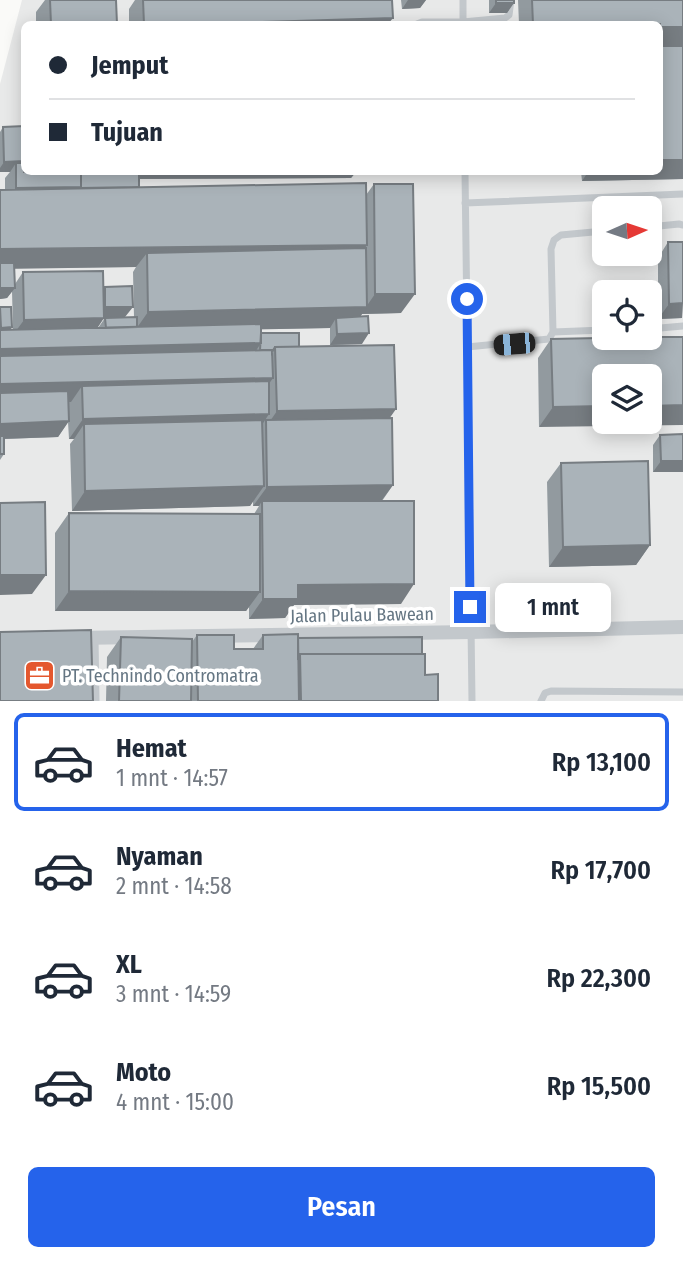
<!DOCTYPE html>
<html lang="id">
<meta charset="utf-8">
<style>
:root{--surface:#fff;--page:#f2f2f3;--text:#1f2937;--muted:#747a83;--line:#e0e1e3;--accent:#2563eb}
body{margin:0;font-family:"Fira Sans Condensed",sans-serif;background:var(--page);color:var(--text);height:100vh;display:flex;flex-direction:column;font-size:26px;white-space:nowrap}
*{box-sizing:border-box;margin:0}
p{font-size:23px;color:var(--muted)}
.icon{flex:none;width:38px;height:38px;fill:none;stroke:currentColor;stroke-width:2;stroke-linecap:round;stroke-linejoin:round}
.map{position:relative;height:701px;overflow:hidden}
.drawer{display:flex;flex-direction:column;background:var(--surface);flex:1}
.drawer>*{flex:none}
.banner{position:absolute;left:21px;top:21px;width:642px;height:154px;border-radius:10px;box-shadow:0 4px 18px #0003;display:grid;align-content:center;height:154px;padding:0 28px;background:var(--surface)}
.needle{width:46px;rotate:87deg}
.buttons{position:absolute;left:592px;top:196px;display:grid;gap:14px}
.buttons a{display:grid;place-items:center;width:70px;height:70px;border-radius:10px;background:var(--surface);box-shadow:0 4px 18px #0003;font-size:35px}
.end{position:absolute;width:32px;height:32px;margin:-16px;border:9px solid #2563eb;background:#fff;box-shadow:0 0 0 4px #fff}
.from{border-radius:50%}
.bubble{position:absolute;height:49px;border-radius:10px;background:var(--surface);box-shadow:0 4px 18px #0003;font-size:23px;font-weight:600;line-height:49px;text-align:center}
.car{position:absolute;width:21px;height:42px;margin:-21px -10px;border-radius:9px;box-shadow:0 0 5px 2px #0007;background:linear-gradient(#222 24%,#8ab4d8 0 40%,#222 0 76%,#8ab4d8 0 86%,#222 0)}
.banner b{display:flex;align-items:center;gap:24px;height:66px;font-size:26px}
.banner b+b{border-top:2px solid var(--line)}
.banner i{width:18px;height:18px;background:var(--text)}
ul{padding:12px 0 0;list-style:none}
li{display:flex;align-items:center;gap:21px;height:98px;margin:0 14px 10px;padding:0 14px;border:4px solid transparent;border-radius:10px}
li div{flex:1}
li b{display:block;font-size:26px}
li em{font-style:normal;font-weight:600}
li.selected{border-color:var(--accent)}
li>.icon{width:63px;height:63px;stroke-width:1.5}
.primary-button{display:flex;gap:14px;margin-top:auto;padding:14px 28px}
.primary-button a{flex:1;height:80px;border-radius:10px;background:var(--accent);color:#fff;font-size:28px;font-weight:600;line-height:80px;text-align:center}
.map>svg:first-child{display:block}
.built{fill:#e8e9e9;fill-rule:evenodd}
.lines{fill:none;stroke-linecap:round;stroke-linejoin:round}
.service{stroke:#c3c8cc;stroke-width:7}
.minor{stroke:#c3c8cc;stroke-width:14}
.wall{fill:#929a9f;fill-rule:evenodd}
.shaded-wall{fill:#777d82}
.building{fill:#aab3b9;stroke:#777d82;stroke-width:2}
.route{stroke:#2563eb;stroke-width:9}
.labels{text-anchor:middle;stroke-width:7;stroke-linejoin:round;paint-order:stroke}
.street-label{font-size:18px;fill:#657683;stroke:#fff}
.poi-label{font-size:18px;fill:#657683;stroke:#fff;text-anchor:start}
</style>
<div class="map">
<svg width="683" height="701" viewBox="0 0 683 701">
<rect width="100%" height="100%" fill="#fafaf8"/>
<!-- built -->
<path class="built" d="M22 0H683V701H0V84ZM24 24H660V172H24ZM604 208H649V254H604ZM604 292H649V338H604ZM604 376H649V422H604Z"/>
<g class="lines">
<!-- service -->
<path class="service" d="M463 0V24
M417 24 422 22H463L505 18 509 15 511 0
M465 172 472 701
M465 203 683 194
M649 227 679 224 683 225
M649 329 683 326
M553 332 604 330
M467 347 549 339 553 332 551 249 554 240 561 235 604 231
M95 637 96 701
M541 701 545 693 551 691 683 692"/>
<!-- minor -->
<path class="minor" d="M75 638 471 632 683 627"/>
</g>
<!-- wall -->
<path class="wall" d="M45 0H116L117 24H36V12Z
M135 0H392L388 24H129V9Z
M401 0H426L420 8 402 9Z
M489 0H514L507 13H489Z
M518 0H683V179L582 181 581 172H660V24H519Z
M3 127 24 172H356L351 178 139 179V187L366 195 374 184 401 313 362 314 360 317 362 344 330 345V328L261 329V333L299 347 389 418 393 485 382 501 401 604 294 605 285 618 249 619V607L246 611H55V533L69 513 254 514 259 506H253V501L250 506 72 511 70 444 74 439H69L68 422 58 437 4 439V454L0 460V307L12 327 10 330H13L12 291 7 298 0 299V190H5V178L10 172H0V132ZM136 267 133 272 134 317 105 318 98 328H97L104 317H125L105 287 104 289 23 272 15 284 14 268Z
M668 242H683L682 318 658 319V258Z
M683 337 539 427 538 358 551 339Z
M683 434V472H653V445L660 435Z
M561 463 650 545 636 565 549 567 547 482Z
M197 635 234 649H253L263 635 298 638 422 654 425 675 438 701H106L107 657 121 637 192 642Z"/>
<!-- shaded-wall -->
<path class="shaded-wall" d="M408 0H426L420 8 402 9Z
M496 3H514L507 13H489Z
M393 18 388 24H194Z
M660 27H683V46L660 47Z
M660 160H683V179L582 181 588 172H660Z
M24 161V171L16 163 10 172H0V168L4 162Z
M121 172H356L351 178 116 179Z
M81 187 70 202 6 203 16 188Z
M367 245 353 265 147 253 136 267 0 269V249Z
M0 288H15L7 298 0 299Z
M375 294H415L401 313 362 314 353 327 336 318 330 328 134 332 148 312 366 307Z
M683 303 682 318 658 319 669 304Z
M105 307H133L125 317 98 318Z
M104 318 94 333 13 335 24 320Z
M12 327 8 333H0L1 328Z
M369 333 362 344 330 345 337 334Z
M261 343 248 363 0 368V349Z
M273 378 259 398 82 386 71 402 0 403V384Z
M683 405V425L539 427 553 407 604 406V422H649V406Z
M396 409 382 429 266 427 277 411Z
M269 414 256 434 84 424 74 439H69L83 419Z
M69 421 58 437 0 439V424Z
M661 461H683V472H653Z
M393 485 379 504 262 501 259 506H253L267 487Z
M264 486 250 506 72 511 85 491Z
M650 545 636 565 549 567 563 547Z
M0 575H46L32 594 0 595Z
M414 584 401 604 294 605 285 618 249 619 263 599 298 585Z
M69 591 260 592 246 611H55Z"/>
<!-- building -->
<path class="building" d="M50 0H116L117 24H51Z
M143 0H392L393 18 194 24H144Z
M496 0H514V3H496Z
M532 0H683V27H660V24H533Z
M660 46H683V160H660Z
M24 126V161L4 162 3 127Z
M16 163H24V172H81V187L16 188Z
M81 172H139V187L81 188Z
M366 183 367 245 0 249V190Z
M374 184H413L415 294H375Z
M668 242H683V303L669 304Z
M366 248 367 307 148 312 147 253Z
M0 263H14L15 288H0Z
M103 271 104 318 24 320 23 272Z
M132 286 133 307H105V287Z
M0 307H11L12 327 1 328Z
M368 316 369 333 337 334 336 318Z
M137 317V327L106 328 105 318Z
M261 324V343L0 349V330Z
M261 333H299V347H275L272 352V350H260Z
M649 337H683V405L649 406V376H604V406L553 407 551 339Z
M394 345 396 409 277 411 275 347Z
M272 350 273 378 0 384V356Z
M269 381V414L83 419 82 386Z
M68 391 69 421 0 424V393Z
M392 418 393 485 267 487 266 420Z
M262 420 264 486 85 491 84 424Z
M683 434V461H661L660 435Z
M0 436H4V454H0Z
M648 461 650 545 563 547 561 463Z
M262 501H414V584L298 585V599H263Z
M45 502 46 575H0V503Z
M69 513 260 514V592L69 591Z
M91 630 93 701H0V632Z
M298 634 299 701H198L197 635H234V649H263V635Z
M121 637 192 639 191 701H119Z
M422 637V654H300L298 657V638Z
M300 654H425V675L438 674V701H301Z"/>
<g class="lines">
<!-- route -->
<path class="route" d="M467 299 470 607"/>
</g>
<!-- icons -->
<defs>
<symbol id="office-square" viewBox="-11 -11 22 22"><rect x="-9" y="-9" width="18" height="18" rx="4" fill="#e4572e" stroke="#fff"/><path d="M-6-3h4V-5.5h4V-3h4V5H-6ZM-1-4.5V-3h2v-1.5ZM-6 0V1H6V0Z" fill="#fff"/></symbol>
</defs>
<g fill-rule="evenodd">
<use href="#office-square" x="22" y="658" width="35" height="35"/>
</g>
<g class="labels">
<!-- street labels -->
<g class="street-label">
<text transform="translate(362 615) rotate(-1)" y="6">Jalan Pulau Bawean</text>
</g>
<!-- poi labels -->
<g class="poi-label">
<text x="62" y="682">PT. Technindo Contromatra</text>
</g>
</g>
</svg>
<div class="buttons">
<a><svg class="needle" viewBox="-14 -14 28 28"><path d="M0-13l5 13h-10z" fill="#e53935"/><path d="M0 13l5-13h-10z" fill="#747a83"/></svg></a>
<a><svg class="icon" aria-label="locate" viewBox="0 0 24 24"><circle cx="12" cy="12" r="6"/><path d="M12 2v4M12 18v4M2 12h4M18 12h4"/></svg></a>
<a><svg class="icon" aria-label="layers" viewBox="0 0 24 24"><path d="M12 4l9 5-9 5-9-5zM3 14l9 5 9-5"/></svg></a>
</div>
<i class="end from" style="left:467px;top:299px"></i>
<i class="end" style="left:470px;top:607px"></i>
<div class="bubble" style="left:495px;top:583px;width:116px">1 mnt</div>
<i class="car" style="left:514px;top:344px;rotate:265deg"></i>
<div class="banner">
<b><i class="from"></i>Jemput</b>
<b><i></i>Tujuan</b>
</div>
</div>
<section class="drawer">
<ul>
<li class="selected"><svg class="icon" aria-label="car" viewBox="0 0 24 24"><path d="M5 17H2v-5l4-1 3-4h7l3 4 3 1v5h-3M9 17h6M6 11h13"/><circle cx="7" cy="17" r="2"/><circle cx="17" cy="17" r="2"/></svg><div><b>Hemat</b><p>1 mnt · 14:57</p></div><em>Rp 13,100</em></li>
<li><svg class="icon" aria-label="car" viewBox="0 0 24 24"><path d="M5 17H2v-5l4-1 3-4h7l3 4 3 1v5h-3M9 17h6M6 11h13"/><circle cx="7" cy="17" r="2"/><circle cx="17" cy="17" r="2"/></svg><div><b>Nyaman</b><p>2 mnt · 14:58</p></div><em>Rp 17,700</em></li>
<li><svg class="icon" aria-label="car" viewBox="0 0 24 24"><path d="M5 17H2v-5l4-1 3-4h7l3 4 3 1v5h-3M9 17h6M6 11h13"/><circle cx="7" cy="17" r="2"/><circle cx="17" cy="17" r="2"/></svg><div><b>XL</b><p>3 mnt · 14:59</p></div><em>Rp 22,300</em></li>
<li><svg class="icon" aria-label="car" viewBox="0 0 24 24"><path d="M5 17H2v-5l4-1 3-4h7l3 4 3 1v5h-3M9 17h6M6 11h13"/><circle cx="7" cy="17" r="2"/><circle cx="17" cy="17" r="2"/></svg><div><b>Moto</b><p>4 mnt · 15:00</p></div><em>Rp 15,500</em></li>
</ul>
<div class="primary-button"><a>Pesan</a></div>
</section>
